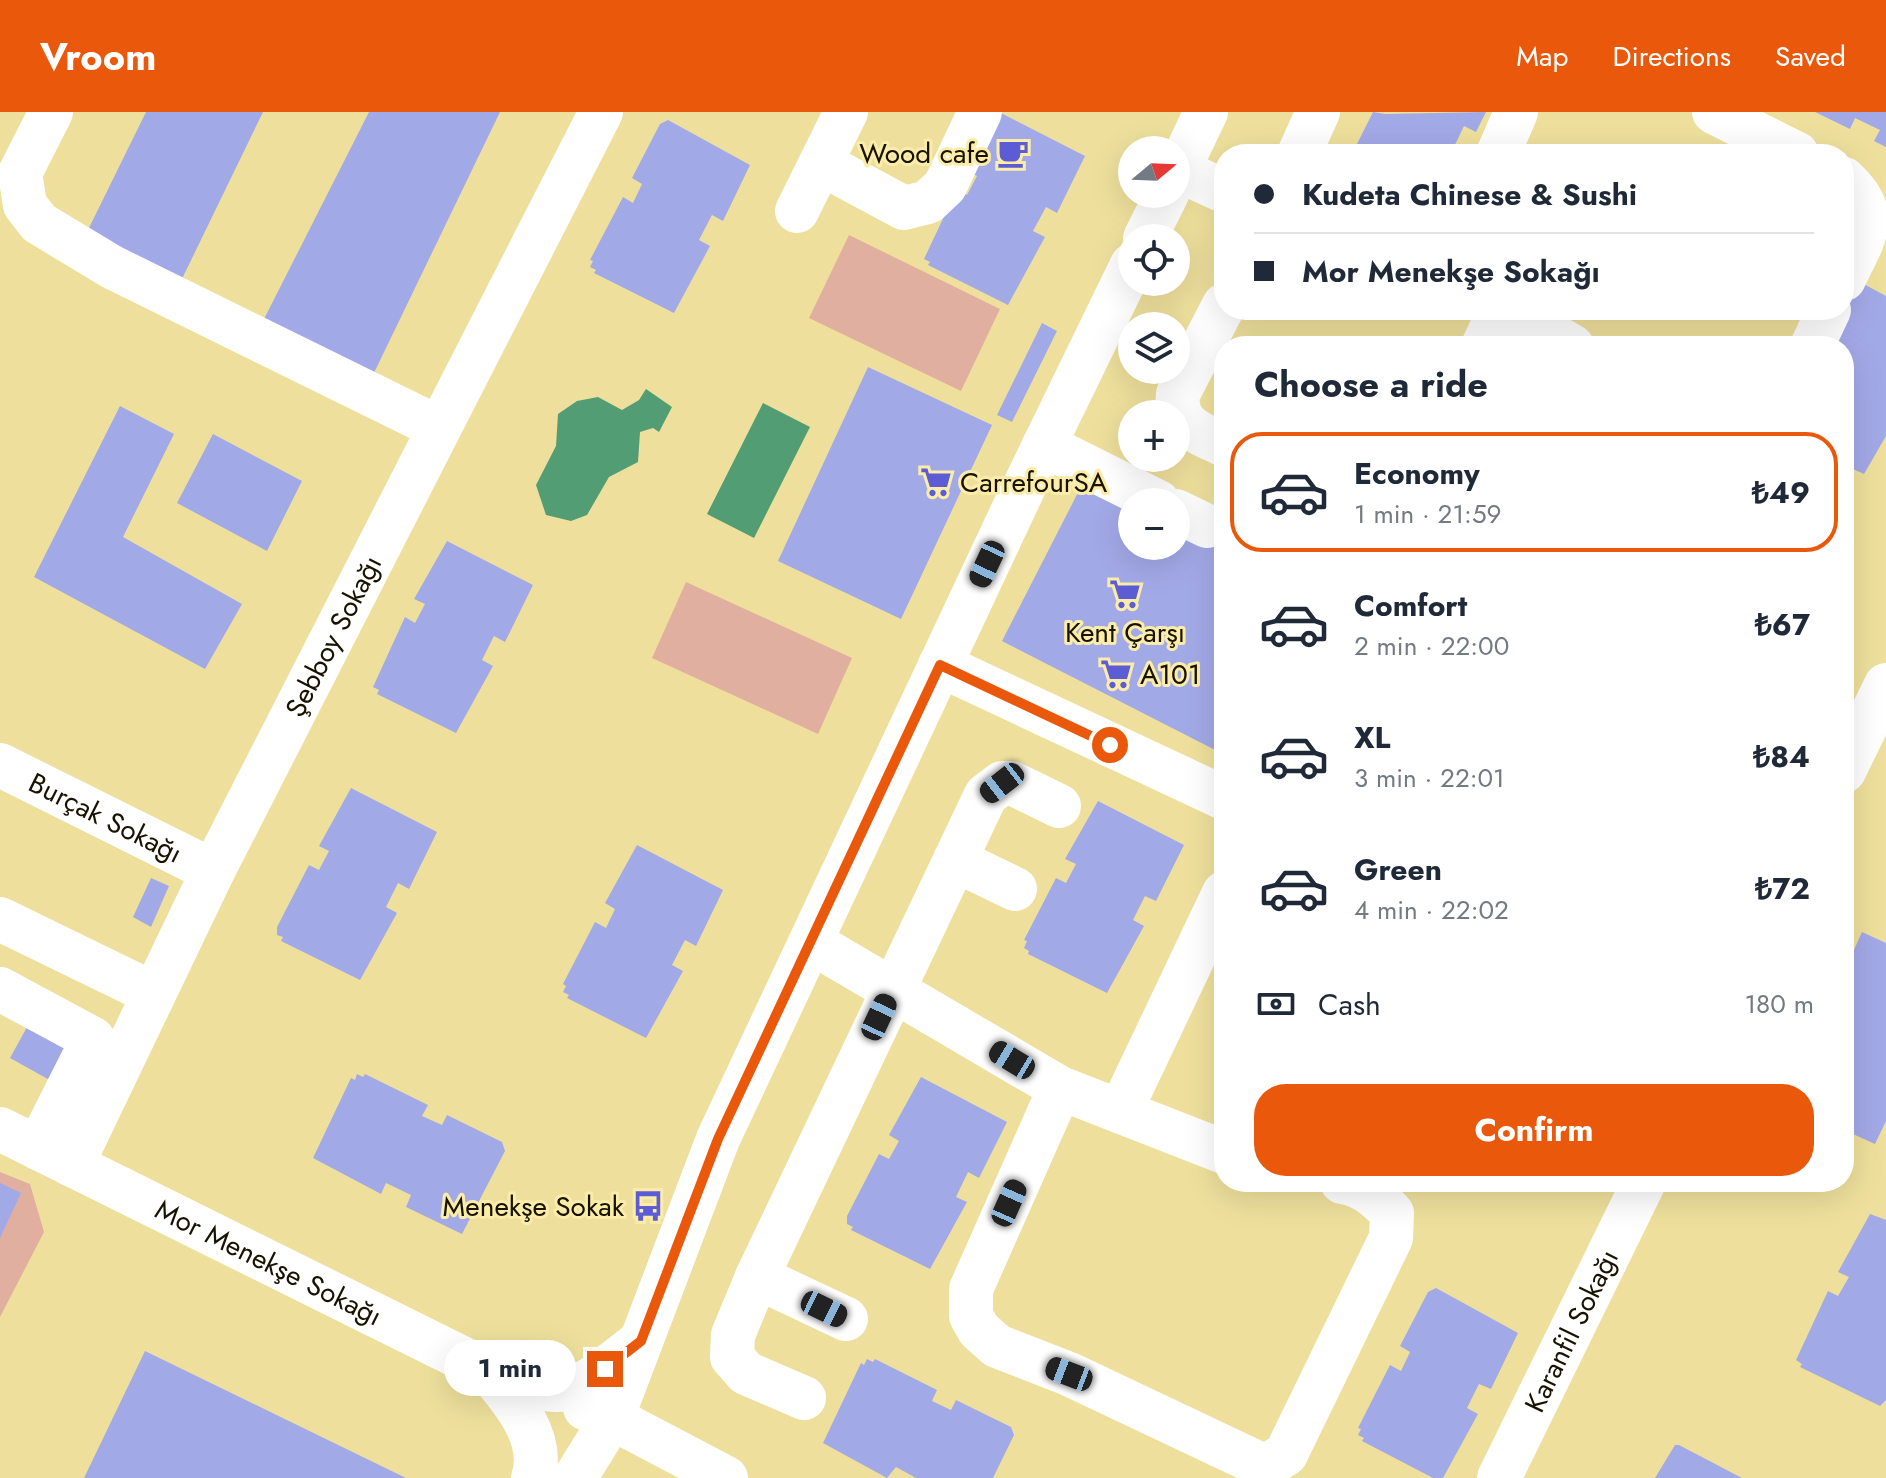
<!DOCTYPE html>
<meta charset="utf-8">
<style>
:root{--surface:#fff;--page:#f6f6f7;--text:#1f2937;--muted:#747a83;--line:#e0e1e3;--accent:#ea580c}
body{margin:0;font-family:Jost,sans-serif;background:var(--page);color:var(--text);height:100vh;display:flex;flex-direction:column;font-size:30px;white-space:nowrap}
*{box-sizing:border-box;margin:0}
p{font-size:26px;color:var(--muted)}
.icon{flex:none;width:44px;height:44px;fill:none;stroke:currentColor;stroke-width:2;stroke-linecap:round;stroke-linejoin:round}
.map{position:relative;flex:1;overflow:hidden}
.side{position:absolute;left:1214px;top:224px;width:640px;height:856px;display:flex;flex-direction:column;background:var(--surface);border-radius:32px;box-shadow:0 8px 32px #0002}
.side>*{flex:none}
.guide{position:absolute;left:1214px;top:32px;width:640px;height:176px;border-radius:32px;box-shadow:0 8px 32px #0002;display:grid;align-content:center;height:176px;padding:0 40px;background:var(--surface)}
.needle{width:52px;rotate:71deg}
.controls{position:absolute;left:1118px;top:24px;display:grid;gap:16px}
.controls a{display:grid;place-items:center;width:72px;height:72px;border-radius:50%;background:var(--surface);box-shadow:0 8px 32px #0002;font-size:40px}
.end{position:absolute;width:36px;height:36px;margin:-18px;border:10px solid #ea580c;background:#fff;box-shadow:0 0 0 4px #fff}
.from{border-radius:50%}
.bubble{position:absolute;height:56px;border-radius:28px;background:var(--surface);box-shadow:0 8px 32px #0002;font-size:26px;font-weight:700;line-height:56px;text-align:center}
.car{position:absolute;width:24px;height:48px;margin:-24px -12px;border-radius:10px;box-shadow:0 0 6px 2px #0007;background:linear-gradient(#222 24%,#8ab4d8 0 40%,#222 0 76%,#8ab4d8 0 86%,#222 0)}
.guide b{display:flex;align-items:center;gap:28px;height:76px;font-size:30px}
.guide b+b{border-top:2px solid var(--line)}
.guide i{width:20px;height:20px;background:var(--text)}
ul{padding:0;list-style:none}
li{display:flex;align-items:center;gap:24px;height:120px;margin:0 16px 12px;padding:0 24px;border:4px solid transparent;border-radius:32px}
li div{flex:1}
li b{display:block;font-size:30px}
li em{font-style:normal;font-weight:700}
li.selected{border-color:var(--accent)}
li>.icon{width:72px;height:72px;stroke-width:1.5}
h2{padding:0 40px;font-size:36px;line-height:96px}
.pay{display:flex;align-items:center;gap:20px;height:88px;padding:0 40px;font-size:30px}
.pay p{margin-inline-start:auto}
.cta{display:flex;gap:16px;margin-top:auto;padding:16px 40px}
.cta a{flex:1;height:92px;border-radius:32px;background:var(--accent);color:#fff;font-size:32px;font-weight:700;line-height:92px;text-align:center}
header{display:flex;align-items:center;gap:48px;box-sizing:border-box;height:112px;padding:0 40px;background:var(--accent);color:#fff}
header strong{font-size:38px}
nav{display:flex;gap:44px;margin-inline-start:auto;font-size:28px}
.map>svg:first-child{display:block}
.green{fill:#e1af9f}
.water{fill:#539d75}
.building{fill:#a2a9e7}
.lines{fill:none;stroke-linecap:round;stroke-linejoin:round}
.minor{stroke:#fff;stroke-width:44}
.route{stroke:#ea580c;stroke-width:10}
.labels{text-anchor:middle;stroke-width:6;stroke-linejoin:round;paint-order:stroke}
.poi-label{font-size:28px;fill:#181300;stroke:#fbeda9;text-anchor:end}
.street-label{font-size:28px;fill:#181300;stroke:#fbeda9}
</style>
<header>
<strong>Vroom</strong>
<nav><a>Map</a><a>Directions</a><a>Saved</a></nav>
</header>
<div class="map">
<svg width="1886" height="1366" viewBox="0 0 1886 1366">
<rect width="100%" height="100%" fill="#eee09c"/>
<!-- green -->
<path class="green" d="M849 123 1000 197 961 279 809 206Z
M686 470 852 546 818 622 652 546Z
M0 1060 30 1072 44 1120 0 1205Z"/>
<!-- water -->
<path class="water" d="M646 277 672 295 659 320 653 316 640 320 638 350 609 365 587 403 571 409 546 403 536 373 556 334 558 302 577 289 598 285 622 298 639 288Z
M763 291 810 315 754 426 707 402Z"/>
<!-- building -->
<path class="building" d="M146 0H263L180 171 86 122Z
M369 0H500L373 263 262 211Z
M999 0 1085 44 1057 101 1046 95 1033 119 1045 125 1008 193 928 153 930 150 924 147 957 77 967 83 977 64 966 58Z
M1373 0 1385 2 1486 0 1476 20 1464 14 1452 39 1458 42H1352Z
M1815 0H1886V35L1874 29 1880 18 1855 6 1850 17Z
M668 8 750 53 723 109 712 103 699 128 710 134 674 201 594 161 596 158 590 155 593 149 590 148 623 85 633 91 642 72 632 66 660 12Z
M1858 169 1886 184V324L1864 362 1844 353V234H1832L1844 185Z
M1042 211 1057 219 1012 310 997 303Z
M868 255 992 313 901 507 778 449Z
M120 294 174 322 123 425 242 492 205 557 34 465Z
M213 322 302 369 267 439 177 391Z
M1089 359 1132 390V434H1176V403L1224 428 1223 642 1002 529Z
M447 429 533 473 505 530 494 524 482 548 493 554 456 621 377 582 379 578 373 575 405 505 415 511 425 492 414 487Z
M351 676 437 720 409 777 398 771 386 795 397 801 360 868 281 829 283 825 277 823V815L309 753 319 758 329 739 319 734Z
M1098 689 1184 733 1156 789 1145 784 1133 808 1144 814 1107 881 1028 842 1029 839 1024 836 1027 829 1024 828 1056 766 1066 771 1076 752 1065 747Z
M637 733 723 778 696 834 685 828 672 853 683 859 646 926 567 886 569 883 563 880 566 874 563 872 595 810 606 816 615 797 605 791Z
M151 766 169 774 151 815 133 805Z
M1862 820 1886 831V1009L1875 1032 1844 1018V860Z
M27 915 71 939 55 971 10 946Z
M357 962 363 965 365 962 428 993 422 1004 442 1013 447 1003 502 1030 505 1039 462 1122 406 1095 411 1083 386 1071 381 1082 313 1046 351 966 355 968Z
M921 965 1007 1010 979 1066 968 1060 956 1085 967 1090 930 1157 851 1118 853 1115 847 1112V1104L879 1042 889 1047 899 1029 889 1023Z
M0 1071 21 1081 0 1126Z
M1870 1102 1886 1108V1288L1880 1294 1800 1255 1802 1252 1796 1248 1828 1179 1838 1184 1849 1165 1838 1160Z
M1436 1176 1518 1221 1491 1277 1479 1272 1467 1296 1478 1302 1443 1366H1433L1362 1329 1364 1326 1358 1323 1361 1317 1358 1316 1390 1253 1401 1259 1410 1240 1400 1234 1428 1180Z
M145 1239 406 1366H84Z
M867 1247 873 1250 875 1247 937 1278 932 1289 951 1298 956 1288 1011 1315 1014 1323 993 1366H916L896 1355 887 1366 823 1331 861 1251 864 1253Z
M1675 1333H1679L1742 1366H1655Z"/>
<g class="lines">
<!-- minor -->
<g class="minor">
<path d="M51 0 20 61 25 93 39 111 112 155 439 316"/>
<path d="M1714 0 1797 42"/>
<path d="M1299 42 1318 0"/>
<path d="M1498 42 1516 0"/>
<path d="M822 52 904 96 928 90 945 74 980 0"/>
<path d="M1178 58 1224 79"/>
<path d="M1176 63 1206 0"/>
<path d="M1844 67C1884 103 1863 126 1844 167"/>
<path d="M797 99 846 0"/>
<path d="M1145 126 1167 82"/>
<path d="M1224 193 1178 282C1174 314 1200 321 1224 333"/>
<path d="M1509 198 1572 234"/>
<path d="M1483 234 1500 198"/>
<path d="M1812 234 1829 198"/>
<path d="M1044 333 1158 390"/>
<path d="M1176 399 1207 414"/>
<path d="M940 553 1224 686"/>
<path id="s1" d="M0 653 213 759"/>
<path d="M1844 659 1886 573"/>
<path d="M955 748 1015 777"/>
<path d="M0 807 154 882"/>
<path d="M811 830 1060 976 1224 1040"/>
<path d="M0 877 93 927 38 1036"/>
<path d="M1060 976 971 1177V1204L979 1218 997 1234 1069 1262 1257 1351 1270 1352 1286 1342 1391 1126 1392 1101C1378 1086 1363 1073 1342 1070"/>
<path d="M1121 998 1224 781"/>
<path id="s2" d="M0 1017 488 1259C572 1292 573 1282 641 1229"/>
<path id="s3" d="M72 1053 213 759 601 0"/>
<path d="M757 1165 846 1207"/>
<path d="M488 1259C512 1287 546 1326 533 1366"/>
<path d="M804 1286 746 1261 732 1245 733 1223 757 1165 986 683 1002 671H1012L1059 694"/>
<path d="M585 1296 612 1306 726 1366"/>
<path d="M575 1366 612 1306 718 1027 1023 377 1132 153"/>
<path id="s4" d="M1499 1366 1644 1070"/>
</g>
</g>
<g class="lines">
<!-- route -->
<path class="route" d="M605 1257 641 1229 718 1027 940 553 1110 633"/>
</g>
<!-- icons -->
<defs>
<symbol id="cafe-bare" viewBox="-9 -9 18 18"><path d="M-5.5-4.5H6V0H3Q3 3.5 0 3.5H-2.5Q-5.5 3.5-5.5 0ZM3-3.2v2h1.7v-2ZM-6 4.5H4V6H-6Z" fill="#5c5cd4" stroke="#fbeda9" stroke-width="2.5" paint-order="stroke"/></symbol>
<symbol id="supermarket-bare" viewBox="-9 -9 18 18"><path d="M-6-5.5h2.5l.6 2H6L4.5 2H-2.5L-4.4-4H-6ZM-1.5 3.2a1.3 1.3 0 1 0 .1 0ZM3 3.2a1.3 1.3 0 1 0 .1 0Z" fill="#5c5cd4" stroke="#fbeda9" stroke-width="2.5" paint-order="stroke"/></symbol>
<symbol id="bus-bare" viewBox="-9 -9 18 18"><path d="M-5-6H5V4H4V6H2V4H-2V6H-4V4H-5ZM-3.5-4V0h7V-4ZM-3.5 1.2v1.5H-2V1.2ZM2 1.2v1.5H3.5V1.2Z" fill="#5c5cd4" stroke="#fbeda9" stroke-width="2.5" paint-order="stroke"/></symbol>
</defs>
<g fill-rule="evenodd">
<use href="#cafe-bare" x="991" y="19" width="44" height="44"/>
<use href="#supermarket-bare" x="914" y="348" width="44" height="44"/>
<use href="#supermarket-bare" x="1103" y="460" width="44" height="44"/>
<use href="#supermarket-bare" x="1094" y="540" width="44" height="44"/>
<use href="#bus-bare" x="626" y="1072" width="44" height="44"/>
</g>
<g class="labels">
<!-- poi labels -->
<g class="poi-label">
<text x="989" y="51">Wood cafe</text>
<text x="960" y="380" text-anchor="start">CarrefourSA</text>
<text x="1125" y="530" text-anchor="middle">Kent Çarşı</text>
<text x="1140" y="572" text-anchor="start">A101</text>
<text x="624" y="1104">Menekşe Sokak</text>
</g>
<!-- street labels -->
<g class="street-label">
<text dy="10" stroke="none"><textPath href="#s3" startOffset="590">Şebboy Sokağı</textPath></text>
<text dy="10" stroke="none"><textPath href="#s1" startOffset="118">Burçak Sokağı</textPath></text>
<text dy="10" stroke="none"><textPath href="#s2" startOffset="300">Mor Menekşe Sokağı</textPath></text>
<text dy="10" stroke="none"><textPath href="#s4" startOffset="164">Karanfil Sokağı</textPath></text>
</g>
</g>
</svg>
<div class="controls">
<a><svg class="needle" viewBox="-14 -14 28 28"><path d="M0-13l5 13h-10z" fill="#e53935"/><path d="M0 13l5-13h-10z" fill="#747a83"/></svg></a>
<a><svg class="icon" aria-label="locate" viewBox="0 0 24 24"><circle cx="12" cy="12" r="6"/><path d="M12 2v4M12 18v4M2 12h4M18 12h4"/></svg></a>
<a><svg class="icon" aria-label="layers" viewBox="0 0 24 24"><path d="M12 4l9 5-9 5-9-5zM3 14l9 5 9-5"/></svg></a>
<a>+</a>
<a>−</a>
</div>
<i class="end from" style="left:1110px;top:633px"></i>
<i class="end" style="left:605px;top:1257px"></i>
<div class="bubble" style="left:444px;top:1228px;width:132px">1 min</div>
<i class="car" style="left:987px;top:452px;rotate:205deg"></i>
<i class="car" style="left:1002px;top:671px;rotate:232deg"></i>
<i class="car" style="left:879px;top:905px;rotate:25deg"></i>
<i class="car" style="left:1012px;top:948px;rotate:301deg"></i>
<i class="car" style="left:1009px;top:1091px;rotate:24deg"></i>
<i class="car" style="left:824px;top:1197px;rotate:116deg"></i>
<i class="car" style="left:1069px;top:1262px;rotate:291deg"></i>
<div class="guide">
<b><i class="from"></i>Kudeta Chinese &amp; Sushi</b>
<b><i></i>Mor Menekşe Sokağı</b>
</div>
<section class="side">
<h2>Choose a ride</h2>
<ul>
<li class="selected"><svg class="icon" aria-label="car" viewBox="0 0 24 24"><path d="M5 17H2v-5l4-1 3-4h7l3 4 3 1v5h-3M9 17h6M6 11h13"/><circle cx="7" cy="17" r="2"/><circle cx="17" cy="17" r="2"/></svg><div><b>Economy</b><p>1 min · 21:59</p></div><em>₺49</em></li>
<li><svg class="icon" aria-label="car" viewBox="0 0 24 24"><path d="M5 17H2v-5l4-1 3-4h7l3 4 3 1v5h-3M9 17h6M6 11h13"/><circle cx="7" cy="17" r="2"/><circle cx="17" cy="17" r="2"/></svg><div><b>Comfort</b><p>2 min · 22:00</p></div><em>₺67</em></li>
<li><svg class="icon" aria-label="car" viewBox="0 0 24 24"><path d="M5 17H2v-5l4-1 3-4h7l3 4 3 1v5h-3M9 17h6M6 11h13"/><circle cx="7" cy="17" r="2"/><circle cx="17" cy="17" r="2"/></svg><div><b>XL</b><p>3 min · 22:01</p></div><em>₺84</em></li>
<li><svg class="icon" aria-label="car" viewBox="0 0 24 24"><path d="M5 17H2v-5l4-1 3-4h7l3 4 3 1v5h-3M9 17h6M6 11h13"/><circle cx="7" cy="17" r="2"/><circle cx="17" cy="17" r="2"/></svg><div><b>Green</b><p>4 min · 22:02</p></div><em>₺72</em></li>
</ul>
<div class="pay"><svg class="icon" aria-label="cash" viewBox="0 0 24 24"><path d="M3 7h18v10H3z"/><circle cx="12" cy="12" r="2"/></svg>Cash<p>180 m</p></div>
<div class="cta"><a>Confirm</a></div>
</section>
</div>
